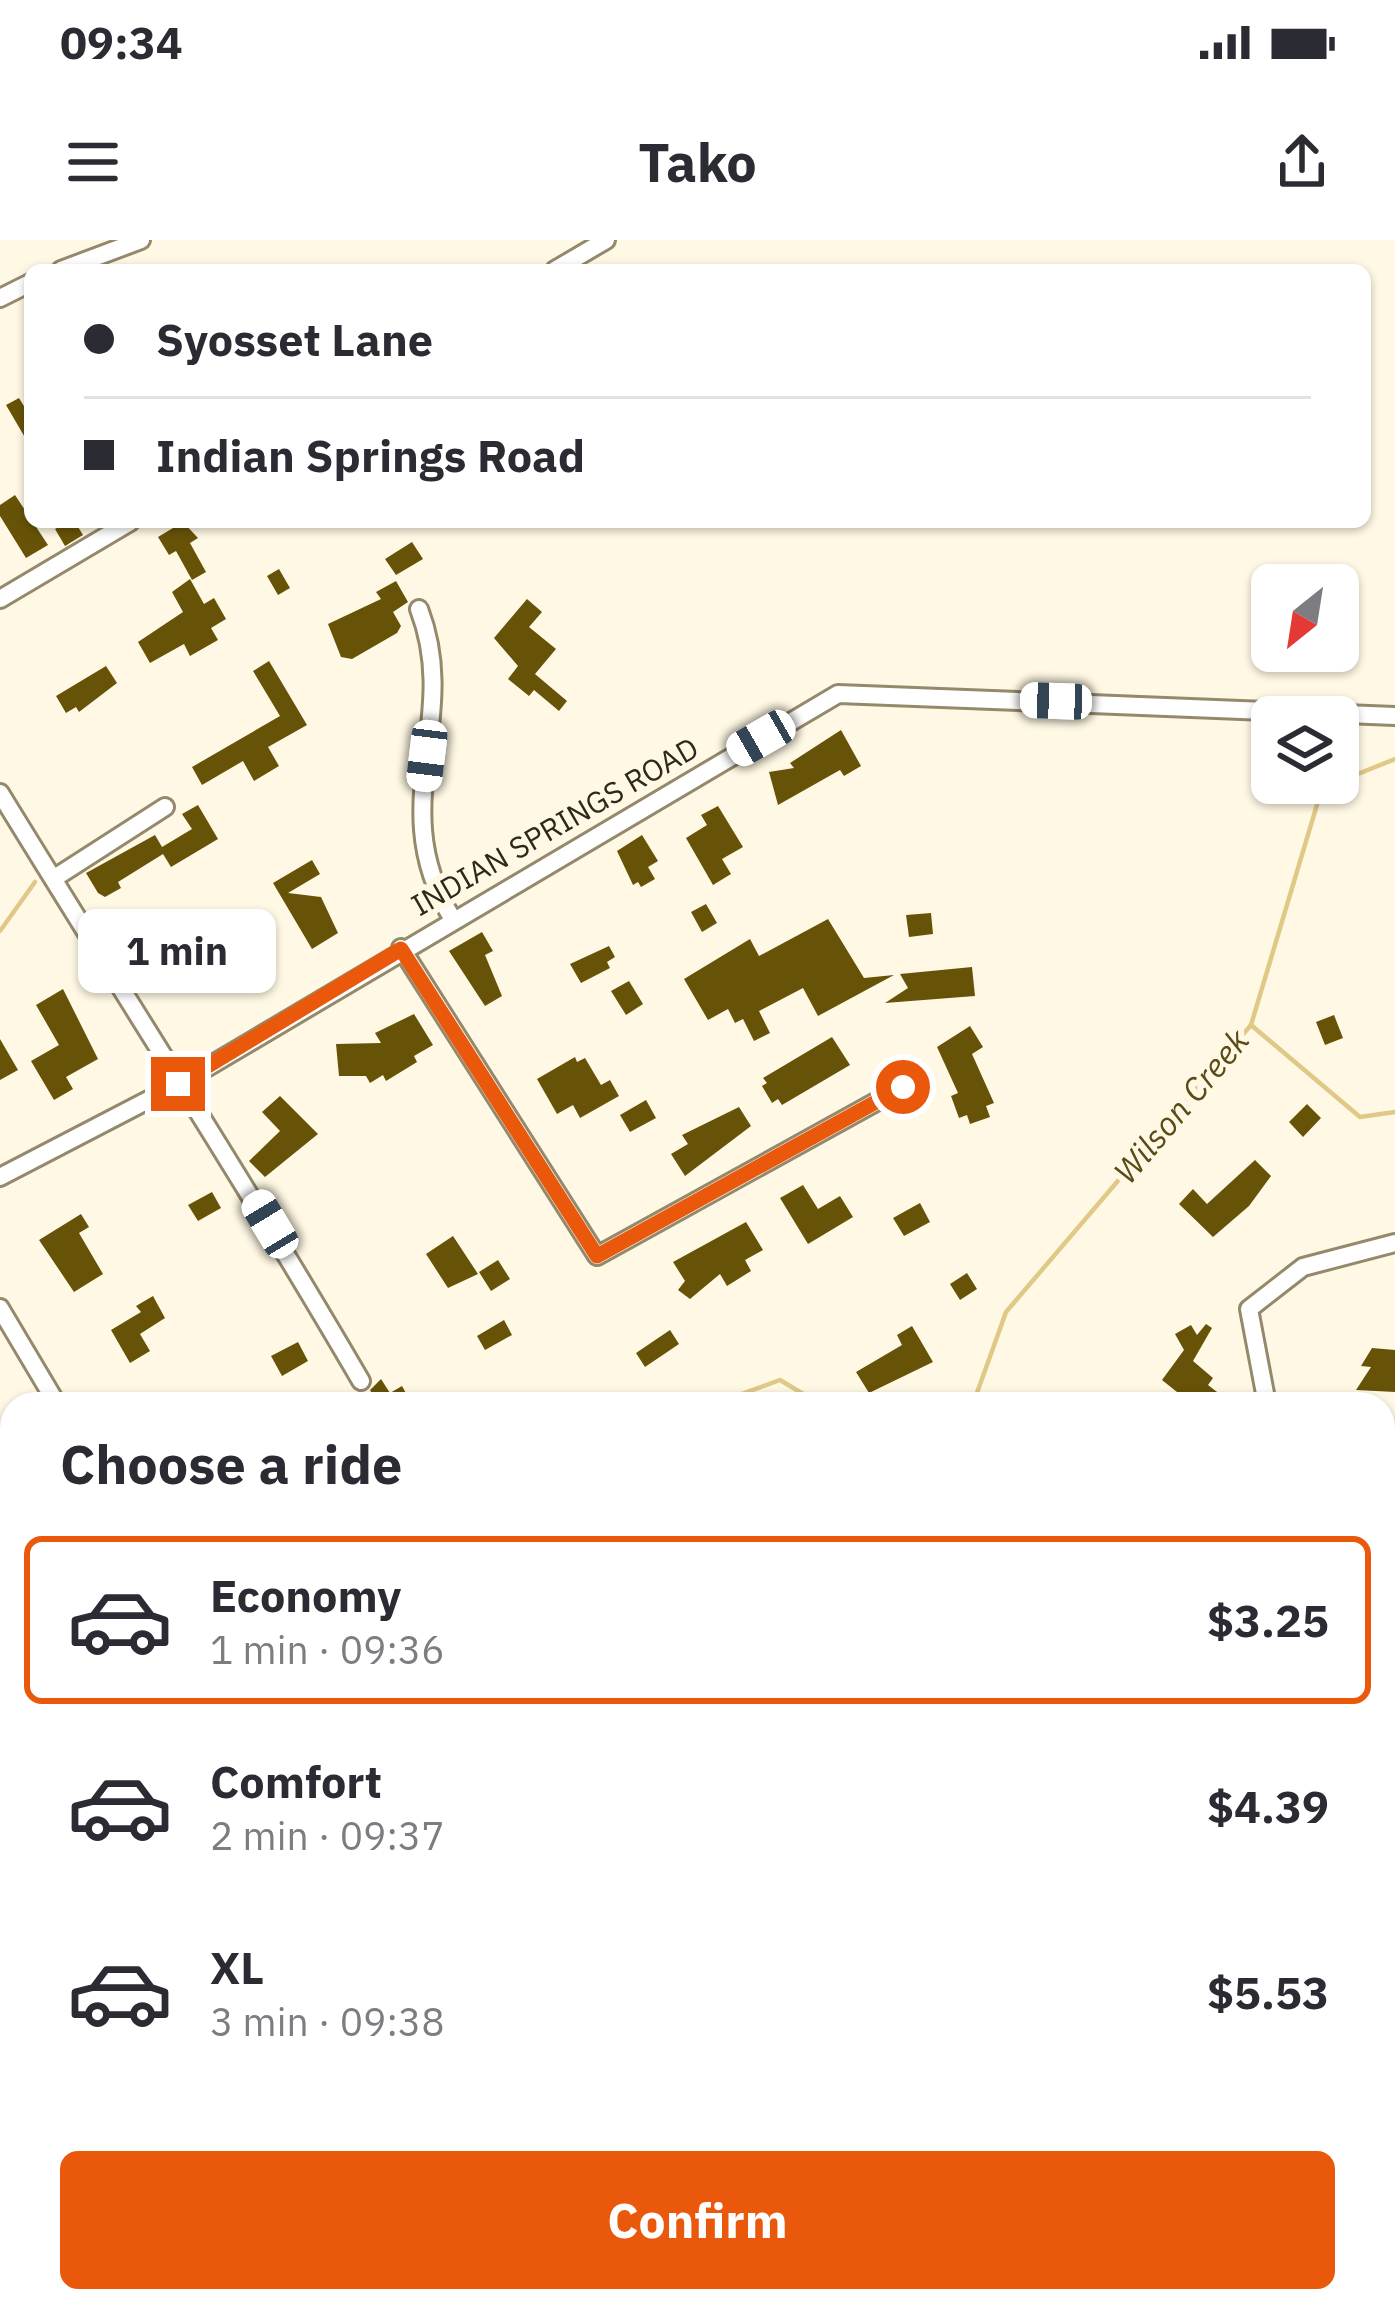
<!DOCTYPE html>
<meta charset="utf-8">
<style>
:root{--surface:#fff;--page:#f7f7f7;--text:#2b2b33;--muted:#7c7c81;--line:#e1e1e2;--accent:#ea580c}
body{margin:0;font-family:"IBM Plex Sans",sans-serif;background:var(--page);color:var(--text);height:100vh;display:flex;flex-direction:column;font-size:45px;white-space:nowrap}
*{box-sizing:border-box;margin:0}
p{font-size:39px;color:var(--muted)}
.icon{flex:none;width:66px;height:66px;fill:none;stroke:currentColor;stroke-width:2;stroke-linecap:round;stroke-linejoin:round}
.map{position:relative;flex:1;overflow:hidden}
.side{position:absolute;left:0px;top:1152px;width:1395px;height:921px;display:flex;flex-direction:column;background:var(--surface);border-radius:36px 36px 0 0;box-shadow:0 3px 9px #0004}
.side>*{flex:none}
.banner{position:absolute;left:24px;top:24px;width:1347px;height:264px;border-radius:18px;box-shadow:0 3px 9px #0004;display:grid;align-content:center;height:264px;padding:0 60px;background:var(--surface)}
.needle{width:78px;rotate:210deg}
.fabs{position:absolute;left:1251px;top:324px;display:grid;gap:24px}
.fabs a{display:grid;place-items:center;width:108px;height:108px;border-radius:18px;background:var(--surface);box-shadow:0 3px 9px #0004;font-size:60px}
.end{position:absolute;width:54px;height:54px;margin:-27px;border:15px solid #ea580c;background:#fff;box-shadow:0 0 0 6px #fff}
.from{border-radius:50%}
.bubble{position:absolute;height:84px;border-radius:18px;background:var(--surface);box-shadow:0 3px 9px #0004;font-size:39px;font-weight:800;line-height:84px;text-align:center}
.car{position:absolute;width:36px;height:72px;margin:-36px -18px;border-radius:15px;box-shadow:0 0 9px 3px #0007;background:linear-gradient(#fff 24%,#345 0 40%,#fff 0 76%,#345 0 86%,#fff 0)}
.banner b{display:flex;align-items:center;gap:42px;height:114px;font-size:45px}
.banner b+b{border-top:3px solid var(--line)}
.banner i{width:30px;height:30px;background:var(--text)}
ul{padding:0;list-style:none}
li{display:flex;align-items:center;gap:36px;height:168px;margin:0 24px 18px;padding:0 36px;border:6px solid transparent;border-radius:18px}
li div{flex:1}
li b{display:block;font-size:45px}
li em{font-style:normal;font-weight:800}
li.active{border-color:var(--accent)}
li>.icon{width:108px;height:108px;stroke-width:1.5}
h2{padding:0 60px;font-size:54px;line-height:144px}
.action{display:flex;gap:24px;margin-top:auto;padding:24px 60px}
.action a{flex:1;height:138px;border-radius:18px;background:var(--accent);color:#fff;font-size:48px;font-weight:800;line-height:138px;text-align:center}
.status{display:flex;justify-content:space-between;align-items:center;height:84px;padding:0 60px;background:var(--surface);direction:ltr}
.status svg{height:33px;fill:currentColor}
header{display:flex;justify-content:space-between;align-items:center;height:156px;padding:0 60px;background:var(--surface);font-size:54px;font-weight:800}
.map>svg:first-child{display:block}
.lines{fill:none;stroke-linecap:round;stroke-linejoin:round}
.stream{stroke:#e0c987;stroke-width:4.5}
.building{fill:#675308}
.minor-casing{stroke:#94896b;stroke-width:22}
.minor{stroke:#fff;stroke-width:16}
.route{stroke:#ea580c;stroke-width:15}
.labels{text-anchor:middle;stroke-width:12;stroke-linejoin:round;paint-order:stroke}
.street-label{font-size:30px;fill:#2c281c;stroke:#fff8e4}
.water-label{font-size:33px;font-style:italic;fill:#5b4b18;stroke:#fff8e4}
</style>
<div class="status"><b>09:34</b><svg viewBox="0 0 49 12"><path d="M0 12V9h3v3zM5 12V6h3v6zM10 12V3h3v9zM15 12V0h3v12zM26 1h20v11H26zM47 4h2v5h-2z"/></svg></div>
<header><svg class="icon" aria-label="menu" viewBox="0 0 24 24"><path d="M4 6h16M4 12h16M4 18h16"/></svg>Tako<svg class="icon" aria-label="share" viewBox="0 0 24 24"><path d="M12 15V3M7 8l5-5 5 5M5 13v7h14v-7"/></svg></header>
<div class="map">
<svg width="1395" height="2071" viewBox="0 0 1395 2071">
<rect width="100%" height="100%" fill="#fff8e4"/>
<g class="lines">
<!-- stream -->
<path class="stream" d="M1338 542 1395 519
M0 691 35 642
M1251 785 1360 877 1395 872
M714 1164 780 1140 820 1164
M973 1164 1006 1072 1251 785 1322 548 1335 543
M1383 1440 1395 1457
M90 2071 98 2061"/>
</g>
<!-- building -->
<path class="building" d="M19 158 30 176V206L6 165Z
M15 255 48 305 26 318 0 276V265Z
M67 282H75L83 295 65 306 55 289Z
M183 282 198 298 190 303 206 332 192 340 176 311 169 315 158 297Z
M412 302 423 319 396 335 385 319Z
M279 329 290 348 278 355 267 336Z
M190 339 204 364 214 358 226 379 211 388 218 400 190 416 184 404 150 423 138 402 183 372 172 352Z
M396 341 408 362 393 372 401 386 397 393 352 419 341 417 328 384 381 359 376 352Z
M527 359 542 372 529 387 556 409 535 434 567 461 559 471 534 450 529 456 508 439 518 426 494 398Z
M269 421 307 485 268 507 279 526 254 541 243 521 202 545 192 527 280 476 253 431Z
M106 426 117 443 79 472 76 467 66 473 56 456Z
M841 490 861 526 844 536 840 530 778 565 769 532 794 528 790 523Z
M198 565 218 599 171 627 163 614 118 642 121 648 105 657 98 653 86 633 155 595 162 607 192 589 182 574Z
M718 566 743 607 722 619 731 634 713 645 686 598 707 585 701 575Z
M642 595 658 621 648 627 655 639 641 647 638 642 633 645 617 611Z
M312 620 320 634 288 653 321 657 338 693 312 709 273 643Z
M706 664 717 683 702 692 691 672Z
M931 673 933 694 909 697 906 675Z
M828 679 864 738 894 735 818 776 803 748 759 771 770 793 754 801 743 779 735 783 728 769 708 780 684 739 750 699 759 716Z
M482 692 493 711 485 715 502 756 485 766 449 711Z
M197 701 208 720 173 741 162 722Z
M609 706 615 717 607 722 610 728 581 743 570 724Z
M972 727 975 756 885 763 908 748 900 734Z
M629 741 643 764 626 775 611 751Z
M63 749 98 819 66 837 73 849 54 860 31 821 59 805 36 765Z
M414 774 433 805 414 816 417 822 386 841 383 835 370 843 366 836H339L336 804 381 803 375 793Z
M1334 775 1343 798 1325 805 1316 782Z
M970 786 983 807 972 814 994 863 986 866 990 877 970 884 967 875 959 878 951 856 958 853 937 807Z
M832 797 850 825 782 865 778 859 772 863 762 846 767 843 763 838Z
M0 799 18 830 0 840Z
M575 817 577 822 585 818 601 845 610 840 619 856 580 878 573 865 557 874 537 839Z
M280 856 318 894 265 937 249 921 280 891 262 872Z
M646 860 656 878 630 892 620 875Z
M1307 864 1321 878 1303 897 1289 882Z
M739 867 751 886 685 936 671 914 688 904 682 895Z
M1255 920 1271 936 1249 966 1213 997 1179 964 1193 949 1207 964Z
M803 945 818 969 840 956 853 977 808 1004 780 958Z
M212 952 221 968 198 981 188 965Z
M920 963 930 982 904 996 893 978Z
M81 974 89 987 79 993 103 1034 74 1052 39 1000Z
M746 982 763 1010 745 1020 751 1031 727 1046 720 1034 690 1059 678 1050 685 1041 673 1022Z
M453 996 478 1034 448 1048 426 1014Z
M498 1020 510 1039 491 1051 479 1032Z
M967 1033 977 1049 960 1060 950 1044Z
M153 1056 165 1078 140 1094 150 1111 130 1123 111 1090 141 1072 136 1066Z
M504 1080 512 1095 485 1110 477 1096Z
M1206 1084 1212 1088 1193 1121 1213 1138 1208 1145 1221 1155 1213 1164H1192L1162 1140 1184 1110 1175 1094 1191 1085 1197 1095Z
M912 1086 933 1122 869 1153 856 1132 902 1105 897 1095Z
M670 1090 679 1104 645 1127 636 1113Z
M298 1102 308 1121 282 1136 271 1116Z
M1372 1108 1395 1110V1152L1356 1150 1371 1127 1361 1126Z
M381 1139 390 1153 402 1146 412 1164H371L376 1161 370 1150Z"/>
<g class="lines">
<defs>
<path id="minor" d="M61 30 141 0
M555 30 606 0
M0 58 30 43
M0 359 130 282
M419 369C462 480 383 565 452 678
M0 553C120 749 245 942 361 1141
M53 639 165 567
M401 708 597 1016 903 847
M0 937 179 844 838 454 1395 476
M0 1068 57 1164
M1267 1164 1249 1069 1303 1027 1395 1003
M0 1242 12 1235
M1383 1349 1395 1347
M1383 1403 1395 1424
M1383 1768H1395
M1383 1838 1395 1853
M424 2061 430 2071
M898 2061 904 2071
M211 2071 224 2061"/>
</defs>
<!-- minor casing -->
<use href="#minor" class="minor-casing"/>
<!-- minor -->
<use href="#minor" class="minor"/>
</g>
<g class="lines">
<!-- route -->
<path class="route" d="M178 844 401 709 597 1016 903 847"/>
</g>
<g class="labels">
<!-- street labels -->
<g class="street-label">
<text transform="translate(555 587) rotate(-30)" y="10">INDIAN SPRINGS ROAD</text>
</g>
<!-- water labels -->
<g class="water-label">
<text transform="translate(1181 866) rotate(-50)" y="12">Wilson Creek</text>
</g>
</g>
</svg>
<div class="fabs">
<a><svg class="needle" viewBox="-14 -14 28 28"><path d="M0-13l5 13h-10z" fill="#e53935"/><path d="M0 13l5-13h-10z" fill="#7c7c81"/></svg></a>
<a><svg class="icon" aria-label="layers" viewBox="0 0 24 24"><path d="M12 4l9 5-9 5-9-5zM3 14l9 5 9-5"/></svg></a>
</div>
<i class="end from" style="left:903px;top:847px"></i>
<i class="end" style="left:178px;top:844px"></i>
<div class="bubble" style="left:78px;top:669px;width:198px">1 min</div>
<i class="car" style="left:1056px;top:461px;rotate:272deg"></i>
<i class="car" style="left:761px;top:498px;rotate:240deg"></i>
<i class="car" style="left:427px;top:516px;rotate:187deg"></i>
<i class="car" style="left:270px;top:984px;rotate:329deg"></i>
<div class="banner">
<b><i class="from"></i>Syosset Lane</b>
<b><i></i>Indian Springs Road</b>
</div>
<section class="side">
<h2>Choose a ride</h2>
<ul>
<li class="active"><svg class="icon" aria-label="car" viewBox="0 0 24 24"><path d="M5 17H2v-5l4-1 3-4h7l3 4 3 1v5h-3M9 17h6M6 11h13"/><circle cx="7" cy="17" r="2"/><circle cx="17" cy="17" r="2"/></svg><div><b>Economy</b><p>1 min · 09:36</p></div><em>$3.25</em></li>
<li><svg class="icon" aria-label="car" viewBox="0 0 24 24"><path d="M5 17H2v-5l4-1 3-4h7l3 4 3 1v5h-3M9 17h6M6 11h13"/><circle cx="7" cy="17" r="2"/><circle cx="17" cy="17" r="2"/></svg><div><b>Comfort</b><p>2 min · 09:37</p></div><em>$4.39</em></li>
<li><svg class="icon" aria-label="car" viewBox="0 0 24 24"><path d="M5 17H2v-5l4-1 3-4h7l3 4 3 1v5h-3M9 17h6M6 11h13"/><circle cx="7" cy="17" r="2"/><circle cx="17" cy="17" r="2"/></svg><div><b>XL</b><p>3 min · 09:38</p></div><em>$5.53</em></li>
</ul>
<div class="action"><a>Confirm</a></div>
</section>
</div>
